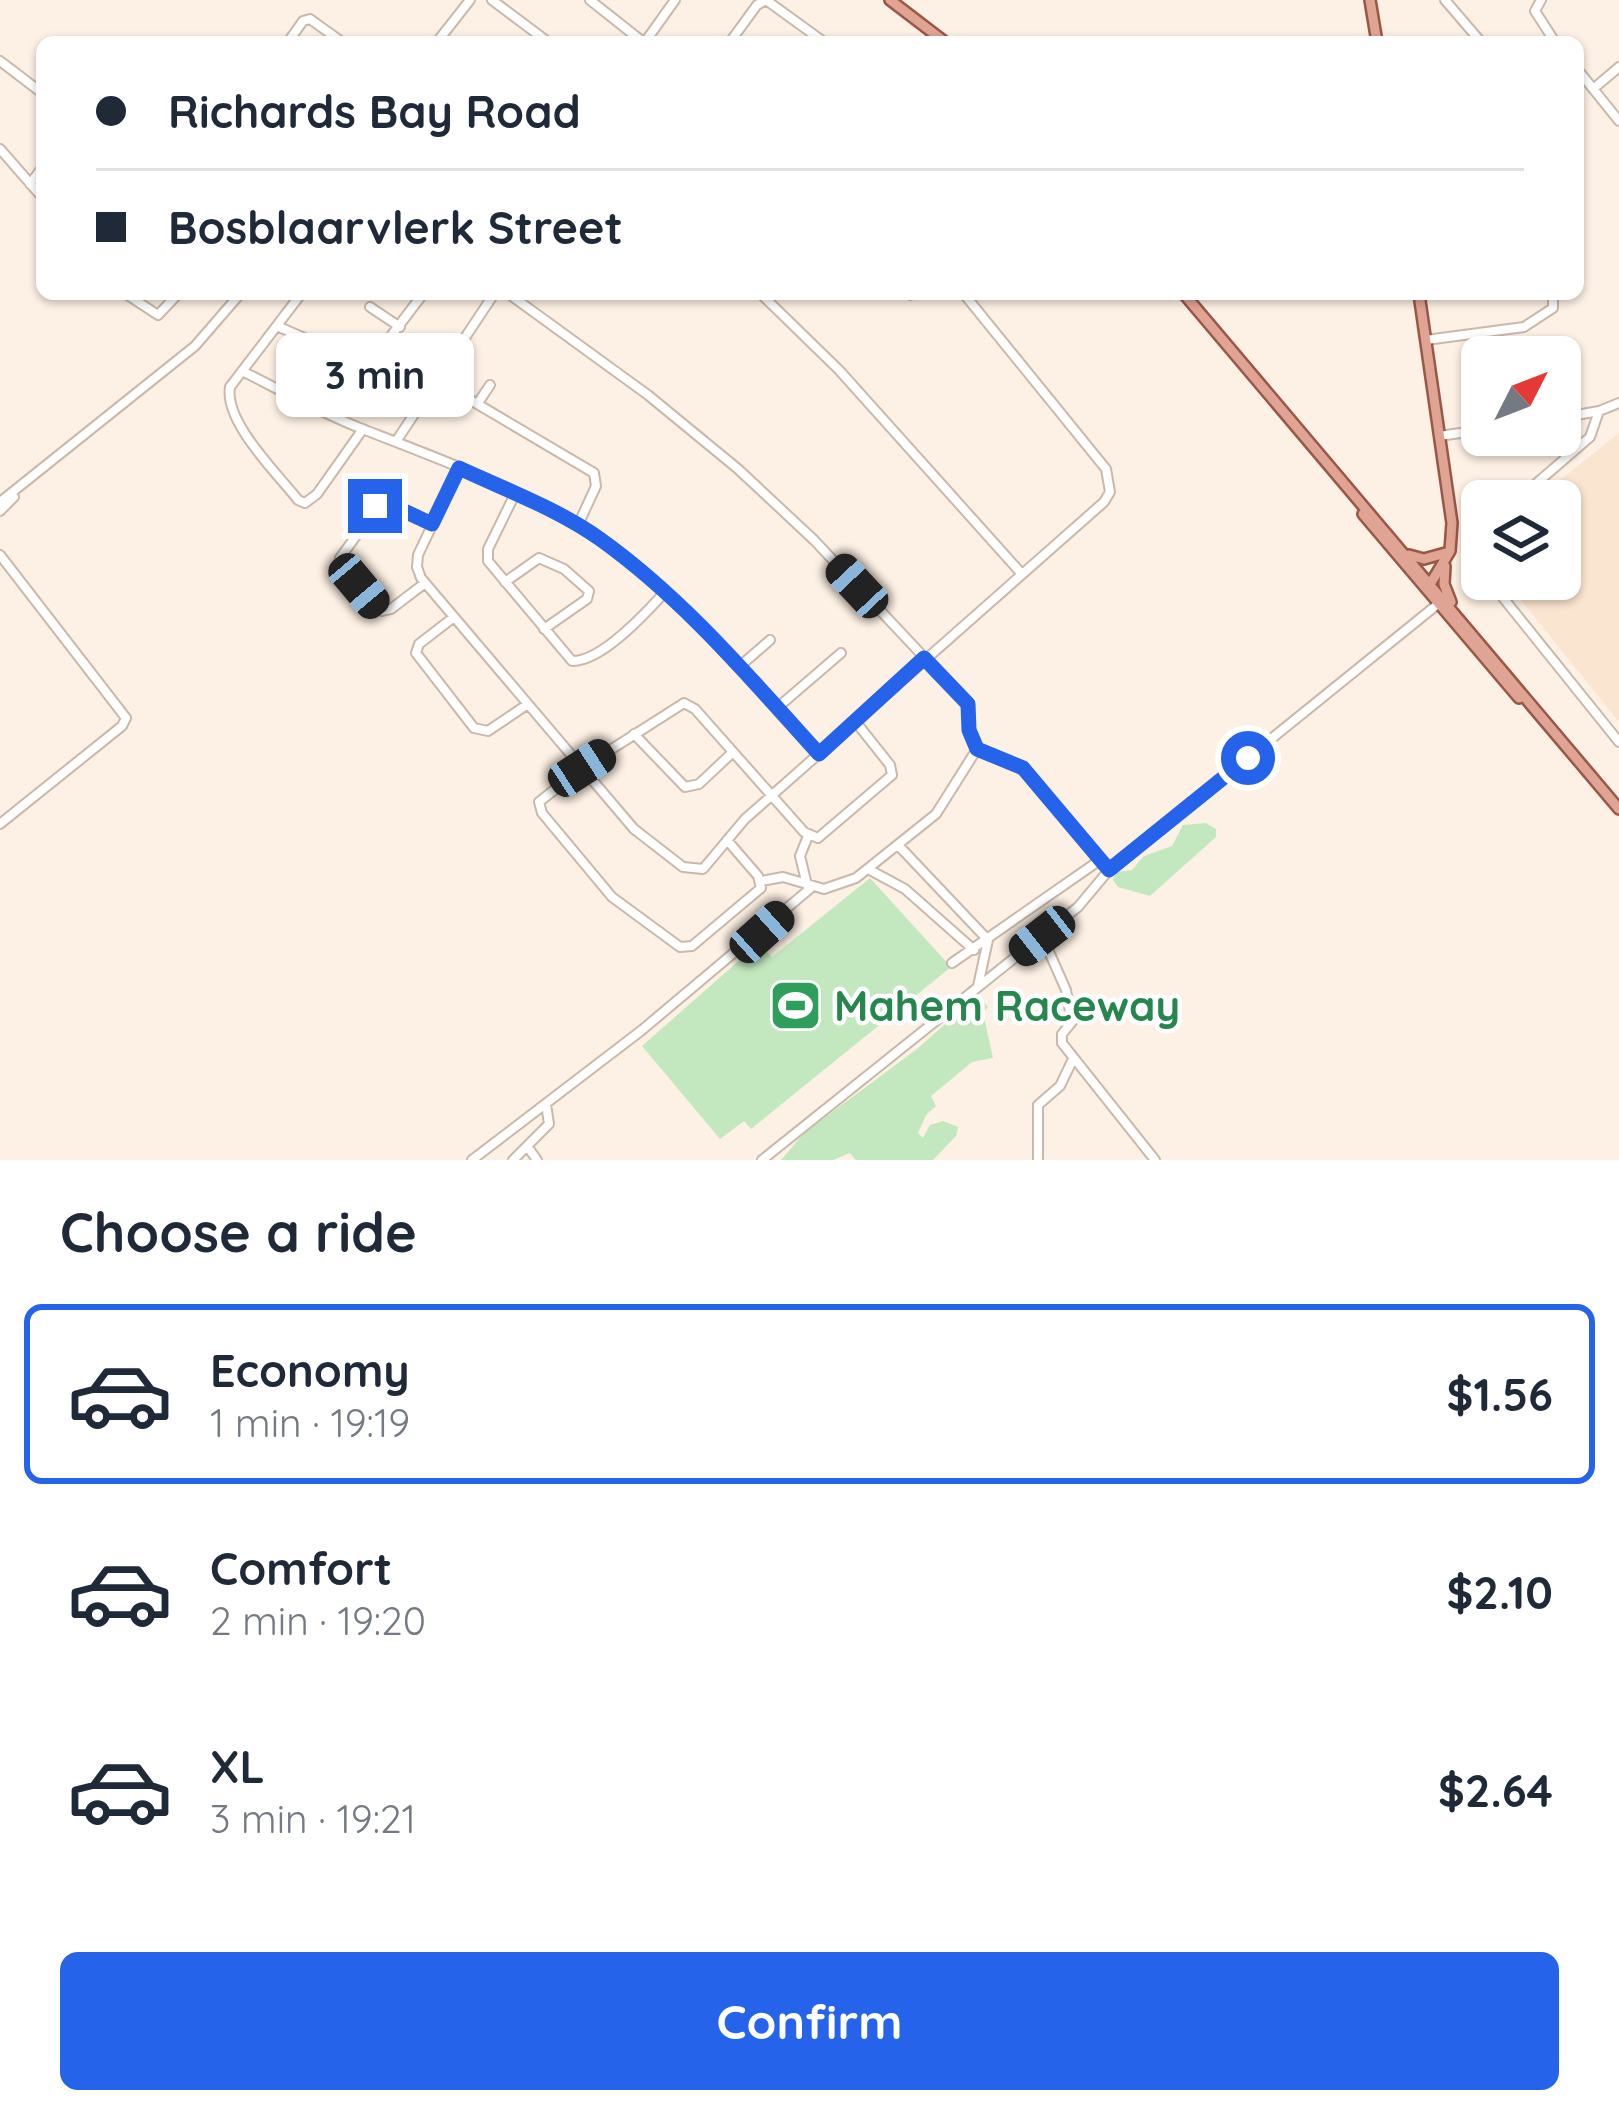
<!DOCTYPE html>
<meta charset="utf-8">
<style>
:root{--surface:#fff;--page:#f6f6f7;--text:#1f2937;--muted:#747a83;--line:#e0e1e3;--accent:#2563eb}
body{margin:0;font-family:Quicksand,sans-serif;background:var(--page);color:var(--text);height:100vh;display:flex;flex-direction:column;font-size:45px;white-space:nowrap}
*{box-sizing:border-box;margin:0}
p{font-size:39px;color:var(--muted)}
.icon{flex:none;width:66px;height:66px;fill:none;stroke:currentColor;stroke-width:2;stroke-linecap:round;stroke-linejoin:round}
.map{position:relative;height:1160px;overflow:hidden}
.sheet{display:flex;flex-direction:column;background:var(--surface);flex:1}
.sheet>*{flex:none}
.top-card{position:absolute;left:36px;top:36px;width:1548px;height:264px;border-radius:18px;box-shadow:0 3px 9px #0004;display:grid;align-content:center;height:264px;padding:0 60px;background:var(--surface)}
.needle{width:78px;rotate:48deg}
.controls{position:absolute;left:1461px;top:336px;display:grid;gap:24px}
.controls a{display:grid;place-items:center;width:120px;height:120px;border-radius:18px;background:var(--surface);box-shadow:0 3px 9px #0004;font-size:60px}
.end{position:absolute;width:54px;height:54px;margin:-27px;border:15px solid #2563eb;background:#fff;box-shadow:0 0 0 6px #fff}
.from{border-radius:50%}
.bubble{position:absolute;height:84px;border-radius:18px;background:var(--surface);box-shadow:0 3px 9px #0004;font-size:39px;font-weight:700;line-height:84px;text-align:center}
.car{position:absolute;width:36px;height:72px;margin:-36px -18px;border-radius:15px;box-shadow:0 0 9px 3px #0007;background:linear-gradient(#222 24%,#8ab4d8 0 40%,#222 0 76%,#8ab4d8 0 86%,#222 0)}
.top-card b{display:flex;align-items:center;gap:42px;height:114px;font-size:45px}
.top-card b+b{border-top:3px solid var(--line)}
.top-card i{width:30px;height:30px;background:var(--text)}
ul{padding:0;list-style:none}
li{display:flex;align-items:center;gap:36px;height:180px;margin:0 24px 18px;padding:0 36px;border:6px solid transparent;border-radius:18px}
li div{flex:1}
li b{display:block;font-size:45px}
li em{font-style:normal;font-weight:700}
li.current{border-color:var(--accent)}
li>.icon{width:108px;height:108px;stroke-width:1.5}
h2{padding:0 60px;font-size:54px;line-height:144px}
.button{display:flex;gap:24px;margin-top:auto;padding:24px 60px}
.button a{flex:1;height:138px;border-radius:18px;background:var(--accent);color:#fff;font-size:48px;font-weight:700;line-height:138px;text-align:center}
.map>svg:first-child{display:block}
.built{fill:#fae5d0}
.green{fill:#c3e8bf}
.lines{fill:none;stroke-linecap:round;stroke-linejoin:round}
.minor-casing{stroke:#c8b9aa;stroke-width:12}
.major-casing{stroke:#9a5745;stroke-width:14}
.minor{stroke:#fff;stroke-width:8}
.major{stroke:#e0a495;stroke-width:9}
.route{stroke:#2563eb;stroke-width:15}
.labels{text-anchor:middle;stroke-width:9;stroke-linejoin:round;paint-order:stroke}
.leisure-label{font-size:42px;font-weight:bold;fill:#27864d;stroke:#fff;text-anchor:start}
</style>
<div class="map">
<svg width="1619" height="1160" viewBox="0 0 1619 1160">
<rect width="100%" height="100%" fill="#fdf0e4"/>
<!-- built -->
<path class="built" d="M1619 433V722L1504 579H1560V501H1534Z"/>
<!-- green -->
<path class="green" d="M1206 823 1216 829V837L1150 896 1118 887 1113 880 1116 872 1132 870 1144 856 1172 846 1183 825Z
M870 878 951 967 751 1129 744 1121 720 1139 642 1046 759 943 772 957Z
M978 995 988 1007 983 1013 993 1058 972 1062 931 1096 936 1106 926 1115 918 1133 923 1138 930 1125 943 1121 958 1127 956 1136 933 1160H856L850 1153 833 1160H781L804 1133 917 1049Z"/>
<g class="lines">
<defs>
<path id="minor" d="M492 0 548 42
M590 0 643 42
M1445 0 1481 42
M1541 0 1535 11 1555 42
M288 42 303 21 310 19 342 42
M437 42 470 0
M645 42 675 0
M730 42 757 5 766 0 824 42
M0 61 42 93
M1578 70 1619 121
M1593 89 1619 67
M0 149 42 197
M30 184 42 168
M126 294 158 315 178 294
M301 294 230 387C224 422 277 473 298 500L305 503 317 494 363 429
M509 294 648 395 738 469 814 540 968 704 969 730 977 749 1023 768 1109 870
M761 294 839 370 1021 573
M910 295 912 294
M370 307 400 327
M277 326 368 366 423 294
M1426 340 1524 327 1553 308V294
M242 371C282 391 323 414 365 430 435 457 537 495 598 537 683 596 750 679 819 755
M435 379 594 473 596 486 578 525
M478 403 490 385
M1560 418 1599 411 1619 403
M1439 436 1482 430
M397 440 494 294
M459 468 418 555 417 567 421 578 634 829 683 867 703 869 745 819 1104 502 1110 492 1106 469 964 294
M515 494 488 549V561L572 661C601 662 645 614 664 593
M1516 501 1590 437 1599 411
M0 502 195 346 240 294
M0 511 14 497
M1482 532 1476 554 1482 571
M0 555 126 718 122 726 0 824
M1488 579 1619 742
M505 582 539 558 564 569 589 591 587 599 544 629
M425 583 391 609 382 611 340 558 380 503 432 524
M454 617 419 644 416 653 474 728 488 731 528 704
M739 667 770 640
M777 708 841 653
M634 734 685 787 699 784 733 752
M727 840 758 876 761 888 692 946 680 947 612 897 542 813 539 802 582 768 684 703 695 709 804 832 818 838 892 775 890 765 855 721
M898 845 988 940 978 986
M868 869 905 889 974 950
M761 881 783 877 824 889 856 878 936 814 977 749
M807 885 800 856 808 836
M1042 936 1066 990 1072 1022 1062 1034V1043L1155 1160
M952 963 1100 860
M527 1146 537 1160
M472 1160 642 1030 812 887
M513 1160 549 1124 546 1104
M762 1160 1078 907 1109 870 1438 604
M1038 1160V1105L1060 1086 1072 1061"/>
<path id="major" d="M890 0 945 42
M1370 0 1377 42
M1184 294 1619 809
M1419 294 1452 523 1450 551 1429 586
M1363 514 1519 698
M1409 555 1424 559 1449 552
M1445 566 1444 584 1451 602"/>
</defs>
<!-- minor casing -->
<use href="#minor" class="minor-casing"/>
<!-- major casing -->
<use href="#major" class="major-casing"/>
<!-- minor -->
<use href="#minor" class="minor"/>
<!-- major -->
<use href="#major" class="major"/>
</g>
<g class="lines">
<!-- route -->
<path class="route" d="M375 506 385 502 432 524 459 468C506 490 558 509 600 539 684 599 751 679 819 754L924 658 968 704 969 730 977 749 1023 768 1109 870 1248 758"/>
</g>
<!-- icons -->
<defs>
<symbol id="stadium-square" viewBox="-11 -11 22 22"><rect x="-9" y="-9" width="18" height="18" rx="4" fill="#2e9e5b" stroke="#fff"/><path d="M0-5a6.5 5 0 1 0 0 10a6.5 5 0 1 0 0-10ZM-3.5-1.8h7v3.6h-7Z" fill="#fff"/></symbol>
</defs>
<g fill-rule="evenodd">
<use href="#stadium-square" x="766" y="976" width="59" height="59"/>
</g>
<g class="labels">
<!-- leisure labels -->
<g class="leisure-label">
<text x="834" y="1021">Mahem Raceway</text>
</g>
</g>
</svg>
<div class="controls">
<a><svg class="needle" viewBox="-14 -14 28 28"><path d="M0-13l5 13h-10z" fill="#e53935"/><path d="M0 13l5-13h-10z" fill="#747a83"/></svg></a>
<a><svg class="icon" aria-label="layers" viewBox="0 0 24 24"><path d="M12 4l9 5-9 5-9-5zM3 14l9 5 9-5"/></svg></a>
</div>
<i class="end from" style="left:1248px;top:758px"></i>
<i class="end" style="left:375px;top:506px"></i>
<div class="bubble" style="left:276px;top:333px;width:198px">3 min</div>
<i class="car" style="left:359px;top:586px;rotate:140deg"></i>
<i class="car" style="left:857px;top:586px;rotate:317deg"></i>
<i class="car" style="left:582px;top:768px;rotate:57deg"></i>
<i class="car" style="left:762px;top:932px;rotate:48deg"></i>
<i class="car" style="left:1042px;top:936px;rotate:232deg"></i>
<div class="top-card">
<b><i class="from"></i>Richards Bay Road</b>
<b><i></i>Bosblaarvlerk Street</b>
</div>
</div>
<section class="sheet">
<h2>Choose a ride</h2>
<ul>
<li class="current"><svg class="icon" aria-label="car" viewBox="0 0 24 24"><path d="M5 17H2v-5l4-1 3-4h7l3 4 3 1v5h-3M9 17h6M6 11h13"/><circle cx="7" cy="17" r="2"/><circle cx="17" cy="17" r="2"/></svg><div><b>Economy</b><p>1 min · 19:19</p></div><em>$1.56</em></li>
<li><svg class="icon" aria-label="car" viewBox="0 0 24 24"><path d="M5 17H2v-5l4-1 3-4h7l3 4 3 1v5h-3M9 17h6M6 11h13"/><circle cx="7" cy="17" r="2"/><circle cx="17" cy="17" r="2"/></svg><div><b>Comfort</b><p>2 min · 19:20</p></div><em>$2.10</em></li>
<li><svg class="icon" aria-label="car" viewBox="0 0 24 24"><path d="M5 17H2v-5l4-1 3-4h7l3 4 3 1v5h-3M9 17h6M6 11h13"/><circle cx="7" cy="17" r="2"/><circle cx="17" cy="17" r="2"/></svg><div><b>XL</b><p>3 min · 19:21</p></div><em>$2.64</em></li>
</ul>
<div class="button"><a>Confirm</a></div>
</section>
